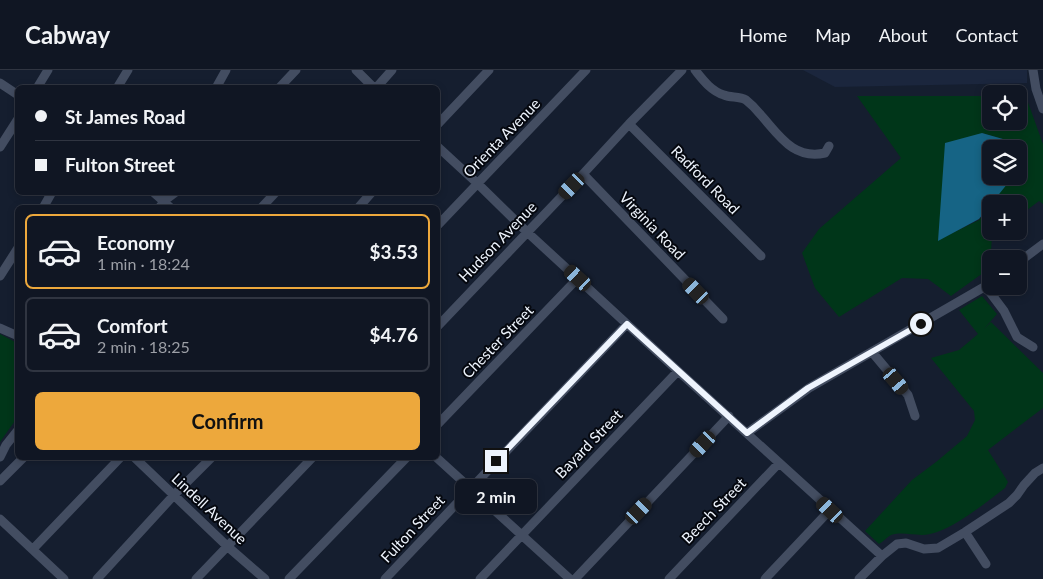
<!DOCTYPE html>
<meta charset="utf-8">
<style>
:root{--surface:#101623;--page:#1e2330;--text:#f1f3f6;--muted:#9c9fa6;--line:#303541;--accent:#eda83c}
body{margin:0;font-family:Lato,sans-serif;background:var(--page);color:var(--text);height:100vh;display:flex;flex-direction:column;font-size:19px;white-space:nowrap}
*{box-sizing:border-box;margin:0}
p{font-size:16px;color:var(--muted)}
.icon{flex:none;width:28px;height:28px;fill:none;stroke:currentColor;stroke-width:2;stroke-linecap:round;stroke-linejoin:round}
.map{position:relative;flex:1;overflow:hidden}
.side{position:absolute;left:15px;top:135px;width:425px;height:255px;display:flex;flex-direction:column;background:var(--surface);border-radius:8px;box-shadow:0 2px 8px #0003,0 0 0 1px var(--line)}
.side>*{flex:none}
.hud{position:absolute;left:15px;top:15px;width:425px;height:110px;border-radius:8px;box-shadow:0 2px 8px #0003,0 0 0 1px var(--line);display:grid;align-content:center;height:110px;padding:0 20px;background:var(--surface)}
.buttons{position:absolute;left:982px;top:15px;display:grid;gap:10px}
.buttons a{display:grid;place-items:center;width:45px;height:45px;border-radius:8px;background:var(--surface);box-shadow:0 2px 8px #0003,0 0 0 1px var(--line);font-size:25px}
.end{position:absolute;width:22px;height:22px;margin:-11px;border:6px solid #eef4fd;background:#111;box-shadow:0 0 0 2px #111}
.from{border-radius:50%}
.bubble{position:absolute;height:35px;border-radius:8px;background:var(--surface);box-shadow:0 2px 8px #0003,0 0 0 1px var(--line);font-size:16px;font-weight:700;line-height:35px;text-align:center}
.car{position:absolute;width:15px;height:30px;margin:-15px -8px;border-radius:6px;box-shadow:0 0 4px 1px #0007;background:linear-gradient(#222 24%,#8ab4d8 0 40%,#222 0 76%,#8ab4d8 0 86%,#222 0)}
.hud b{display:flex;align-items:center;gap:18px;height:48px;font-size:19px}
.hud b+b{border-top:1px solid var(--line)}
.hud i{width:12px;height:12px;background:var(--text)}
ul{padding:9px 0 0;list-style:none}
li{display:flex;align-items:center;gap:15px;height:75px;margin:0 10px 8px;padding:0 10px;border:2px solid var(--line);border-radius:8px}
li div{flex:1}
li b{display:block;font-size:19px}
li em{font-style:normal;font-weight:700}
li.active{border-color:var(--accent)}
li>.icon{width:45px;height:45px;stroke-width:1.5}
.button{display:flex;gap:10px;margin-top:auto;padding:10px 20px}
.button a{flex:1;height:58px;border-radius:8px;background:var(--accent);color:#111;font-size:20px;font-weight:700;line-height:58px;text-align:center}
header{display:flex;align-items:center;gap:30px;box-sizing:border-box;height:70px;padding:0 25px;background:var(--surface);border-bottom:1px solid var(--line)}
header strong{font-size:24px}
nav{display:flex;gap:28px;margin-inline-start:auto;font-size:18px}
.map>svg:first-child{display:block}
.built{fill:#1b263d}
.green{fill:#003619}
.water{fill:#166485}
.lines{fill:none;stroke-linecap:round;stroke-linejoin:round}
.minor{stroke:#434d61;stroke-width:9}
.route{stroke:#eef4fd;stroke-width:6}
.labels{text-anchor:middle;stroke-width:4;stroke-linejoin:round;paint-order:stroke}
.street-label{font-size:15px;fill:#eef4fd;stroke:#05080f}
</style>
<header>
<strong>Cabway</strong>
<nav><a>Home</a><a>Map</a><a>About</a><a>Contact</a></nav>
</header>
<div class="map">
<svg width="1043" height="509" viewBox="0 0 1043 509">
<rect width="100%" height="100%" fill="#151e2f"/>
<!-- built -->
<path class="built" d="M803 0H1027V13L835 17Z"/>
<!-- green -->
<path class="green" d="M857 26H991V51H1019V26L1026 27 1043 74V134L1039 131 1019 146V134H991L1012 106H1019V79H1010L1003 69 982 63 938 170 979 150 991 134V161H998L992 165 990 198 951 226 928 209 902 208 839 247 815 218 802 183 819 159 901 88Z
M982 226 997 244 984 259 991 252 1043 303V338L988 380 1008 412 1005 418C985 433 954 459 930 464 917 467 904 461 891 465 887 467 883 472 879 474L865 461 912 410 936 392 967 366 975 350 974 341 931 288 959 280 978 264 959 240Z
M0 264 17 273V348L0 372Z"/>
<!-- water -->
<path class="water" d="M982 63 1003 69 1010 79H991V106H1012V108L979 149 938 171 945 73Z"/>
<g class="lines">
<!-- minor -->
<path class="minor" d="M356 0 374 18
M695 0C703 10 711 21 724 25 731 28 739 26 746 30 751 34 756 39 760 44 779 65 793 90 825 83L829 76
M1033 0 1036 19 1043 39
M0 13 18 25
M37 18 48 0
M117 18 128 0
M216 18 226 0
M279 18 296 0
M376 18 392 0
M438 54 489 0
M629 54 761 186
M0 77 18 49
M438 77 477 113 527 162 678 301 882 486
M583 104 723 249
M153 122 171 138
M164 131 176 122
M43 138 52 122
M159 138 164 131 166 122
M261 138 276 122
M358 138 372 122
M438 155 586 0
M1019 192 1043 174
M0 206 18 178
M986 217 1004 241 1017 267 1033 277
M438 256 583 104 629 54 682 0
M0 258 18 266
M872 282 908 325 915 346
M438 354 578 208
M747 363 809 318 991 213
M0 387 6 375 18 360
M135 388 227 476 265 509
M437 388 570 509
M0 411 23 388
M0 449 64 509
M965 462 986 494
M33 479 120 388
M97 509 174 425 211 388
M196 509 312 388
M289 509 406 388
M385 509 627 254
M480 509 678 301
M575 509 729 346
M669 509 779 393
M765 509 830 440
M859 509 882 486 897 474 906 473 924 479 938 478 965 462 1009 433 1017 425 1024 415 1035 403 1043 398"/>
</g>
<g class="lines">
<!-- route -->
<path class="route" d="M496 391 627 254 747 363 808 318 921 254"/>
</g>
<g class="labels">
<!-- street labels -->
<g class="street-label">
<text transform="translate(502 68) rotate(-46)" y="5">Orienta Avenue</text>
<text transform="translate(705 110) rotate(45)" y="5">Radford Road</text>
<text transform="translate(652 156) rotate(46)" y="5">Virginia Road</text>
<text transform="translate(498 172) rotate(-46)" y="5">Hudson Avenue</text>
<text transform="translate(498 272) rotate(-46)" y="5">Chester Street</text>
<text transform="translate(589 374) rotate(-46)" y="5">Bayard Street</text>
<text transform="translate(209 439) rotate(43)" y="5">Lindell Avenue</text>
<text transform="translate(714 441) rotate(-46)" y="5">Beech Street</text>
<text transform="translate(413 459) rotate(-47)" y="5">Fulton Street</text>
</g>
</g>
</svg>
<div class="buttons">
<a><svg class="icon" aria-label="locate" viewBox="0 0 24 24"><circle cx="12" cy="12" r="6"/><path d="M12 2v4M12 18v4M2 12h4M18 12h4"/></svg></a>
<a><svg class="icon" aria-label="layers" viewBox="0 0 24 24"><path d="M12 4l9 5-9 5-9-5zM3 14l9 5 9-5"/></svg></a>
<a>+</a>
<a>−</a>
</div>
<i class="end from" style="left:921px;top:254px"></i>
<i class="end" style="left:496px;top:391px"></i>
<div class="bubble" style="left:455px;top:409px;width:82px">2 min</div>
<i class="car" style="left:572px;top:116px;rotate:224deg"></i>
<i class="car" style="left:578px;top:208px;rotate:312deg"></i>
<i class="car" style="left:696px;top:221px;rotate:316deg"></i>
<i class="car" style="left:896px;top:311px;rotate:140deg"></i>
<i class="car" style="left:703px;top:374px;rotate:223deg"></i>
<i class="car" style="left:830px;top:440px;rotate:313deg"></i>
<i class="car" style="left:639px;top:441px;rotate:44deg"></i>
<div class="hud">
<b><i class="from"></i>St James Road</b>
<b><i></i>Fulton Street</b>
</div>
<section class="side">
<ul>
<li class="active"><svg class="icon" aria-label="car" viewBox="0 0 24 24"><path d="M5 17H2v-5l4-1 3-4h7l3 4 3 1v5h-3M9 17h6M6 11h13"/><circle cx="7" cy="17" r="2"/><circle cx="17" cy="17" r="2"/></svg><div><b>Economy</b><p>1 min · 18:24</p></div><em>$3.53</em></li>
<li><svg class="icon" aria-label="car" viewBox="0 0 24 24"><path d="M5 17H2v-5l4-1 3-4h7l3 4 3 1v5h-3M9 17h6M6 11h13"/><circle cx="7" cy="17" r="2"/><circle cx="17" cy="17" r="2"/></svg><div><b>Comfort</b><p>2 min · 18:25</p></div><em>$4.76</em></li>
</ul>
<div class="button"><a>Confirm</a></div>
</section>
</div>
